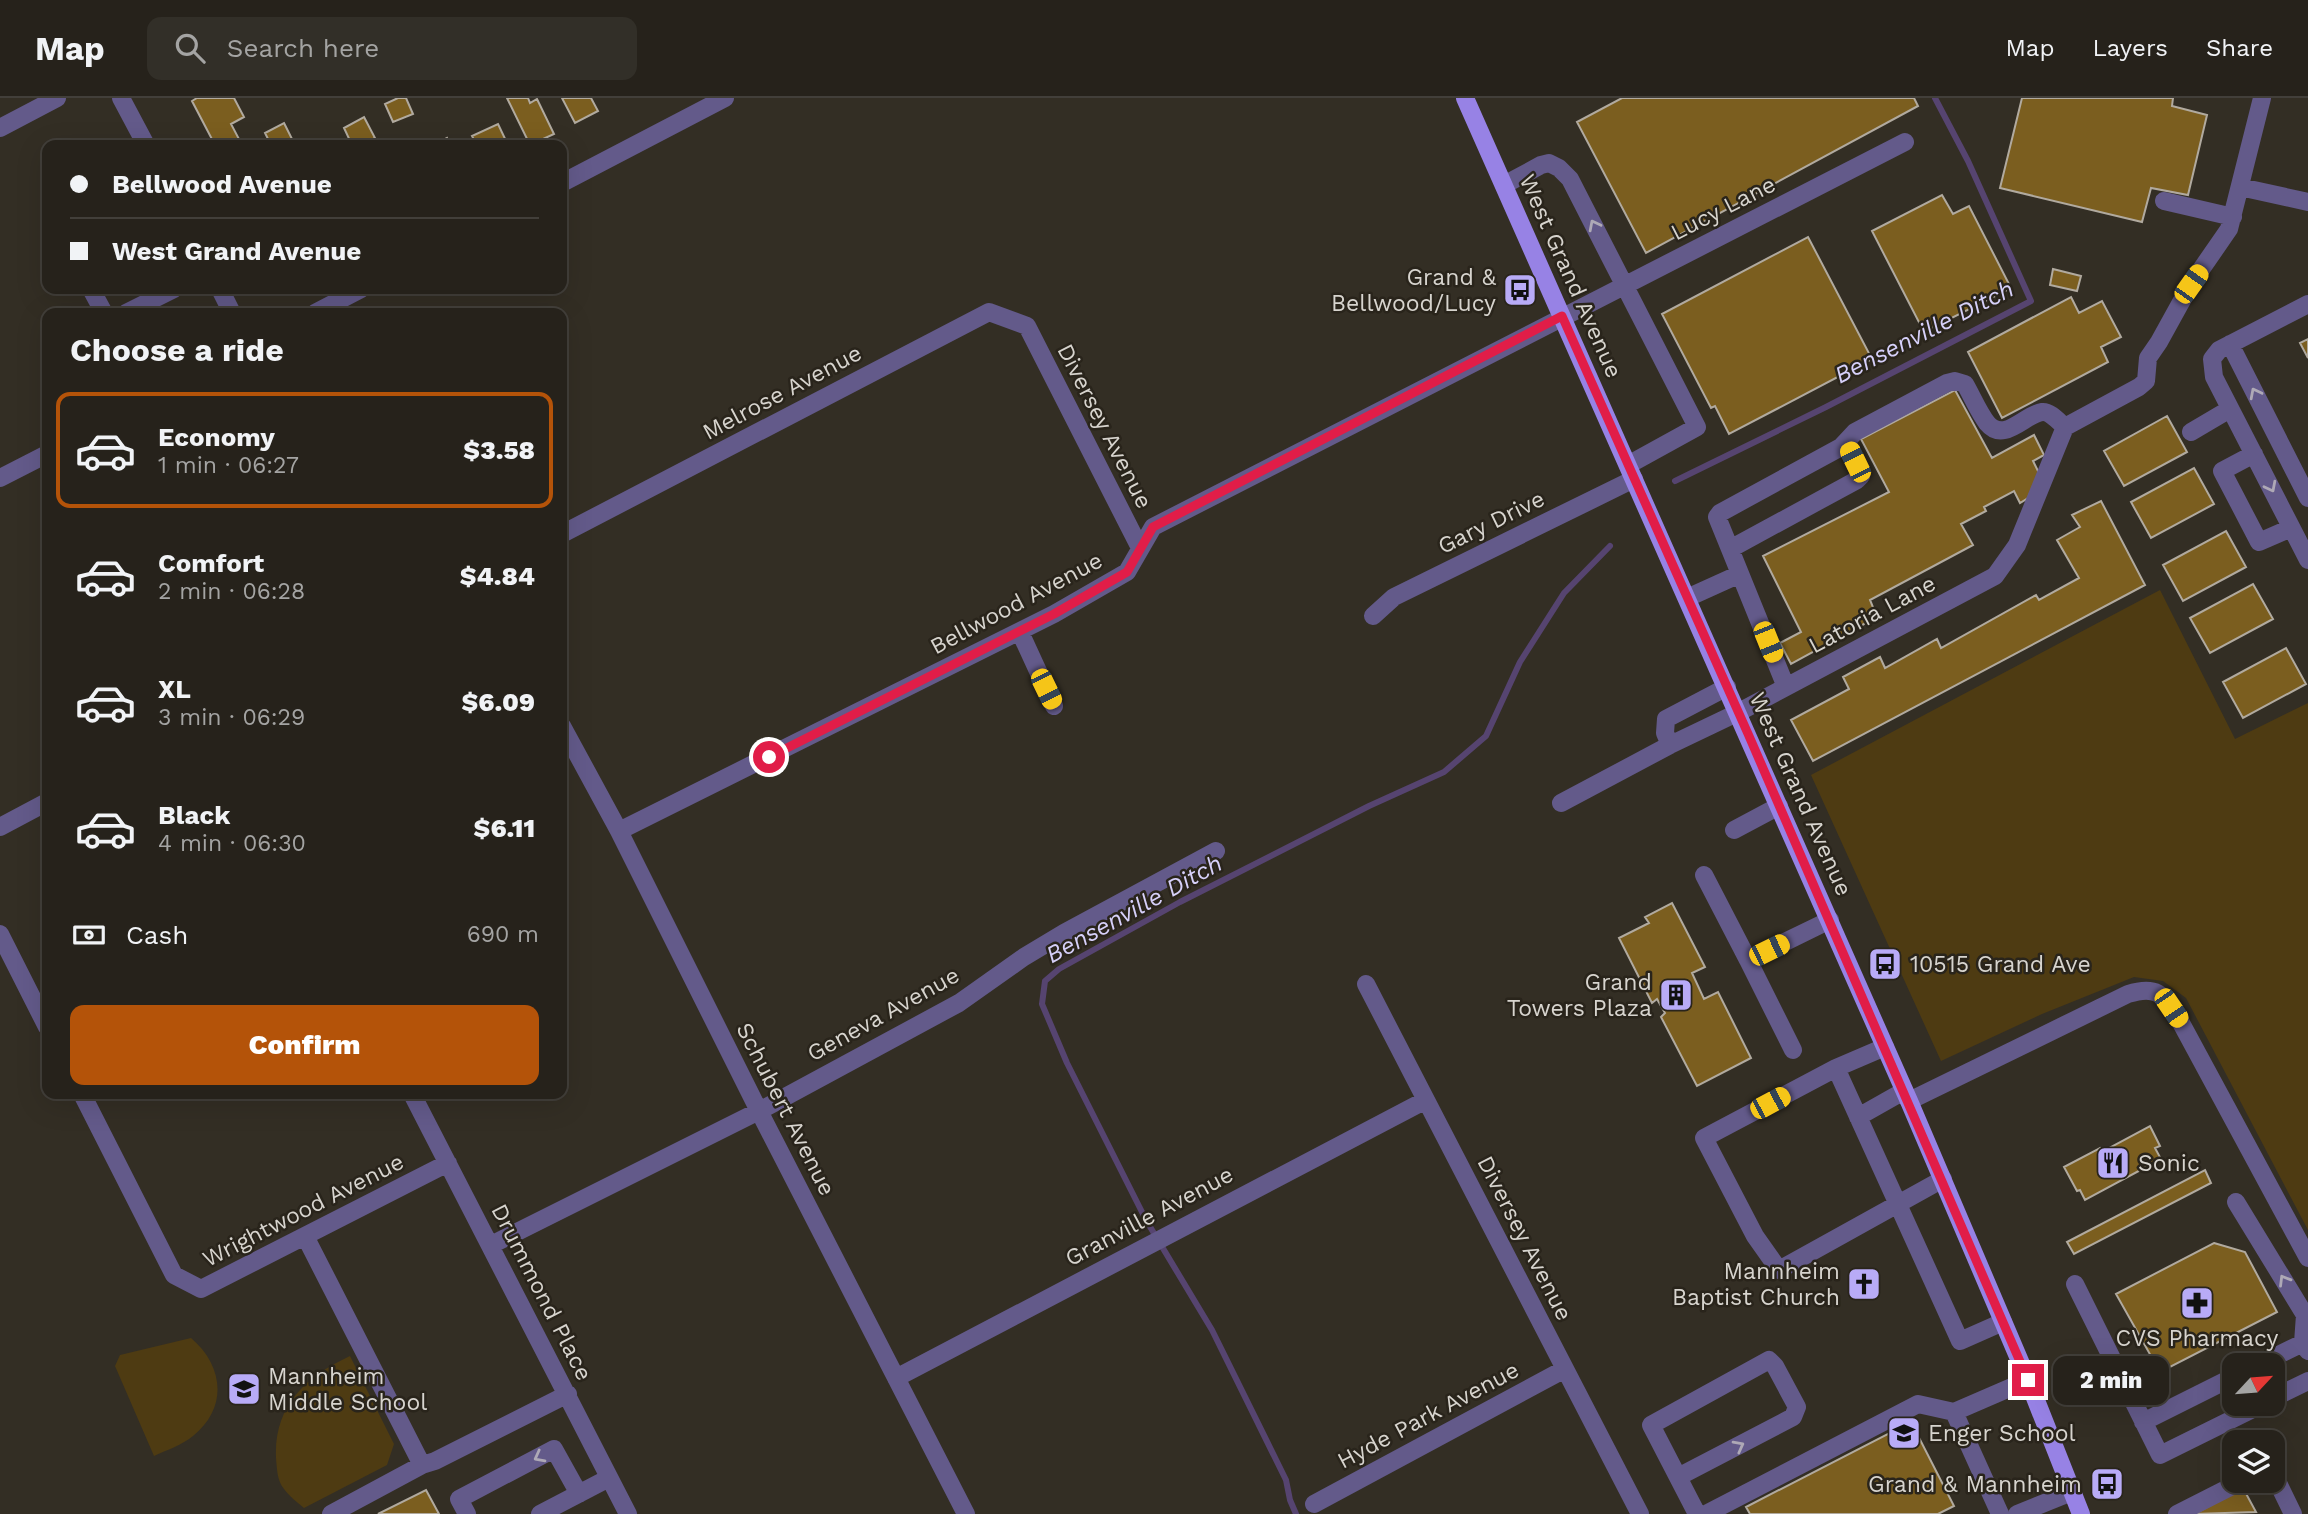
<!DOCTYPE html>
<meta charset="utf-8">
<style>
:root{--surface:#26221b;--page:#322f28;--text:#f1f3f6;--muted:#a4a4a3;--line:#423f3a;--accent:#b45309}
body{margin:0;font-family:"Work Sans",sans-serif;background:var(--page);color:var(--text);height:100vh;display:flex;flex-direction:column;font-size:26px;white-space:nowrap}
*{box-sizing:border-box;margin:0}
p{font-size:23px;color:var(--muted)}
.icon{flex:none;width:38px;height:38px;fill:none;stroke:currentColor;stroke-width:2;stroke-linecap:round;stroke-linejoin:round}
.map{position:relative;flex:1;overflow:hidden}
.sheet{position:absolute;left:42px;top:210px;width:525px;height:791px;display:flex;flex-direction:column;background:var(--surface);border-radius:14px;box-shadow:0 7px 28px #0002,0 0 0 2px var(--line)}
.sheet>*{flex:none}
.hud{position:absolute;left:42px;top:42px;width:525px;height:154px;border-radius:14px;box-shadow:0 7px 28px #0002,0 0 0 2px var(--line);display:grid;align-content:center;height:154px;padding:0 28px;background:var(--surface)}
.needle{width:46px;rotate:64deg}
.tools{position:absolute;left:2222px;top:1255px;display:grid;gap:14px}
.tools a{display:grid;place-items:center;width:63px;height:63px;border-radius:14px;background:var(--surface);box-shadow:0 7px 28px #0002,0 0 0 2px var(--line);font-size:35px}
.end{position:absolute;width:32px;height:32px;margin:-16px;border:9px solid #e11d48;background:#fff;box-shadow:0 0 0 4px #fff}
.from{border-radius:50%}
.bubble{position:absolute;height:49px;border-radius:14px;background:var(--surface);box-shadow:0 7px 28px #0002,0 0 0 2px var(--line);font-size:23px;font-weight:800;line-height:49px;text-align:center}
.car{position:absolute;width:21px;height:42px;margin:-21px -10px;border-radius:9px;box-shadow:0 0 5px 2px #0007;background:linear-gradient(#f5c518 24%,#345 0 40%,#f5c518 0 76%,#345 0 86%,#f5c518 0)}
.hud b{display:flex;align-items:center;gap:24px;height:66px;font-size:26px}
.hud b+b{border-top:2px solid var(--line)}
.hud i{width:18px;height:18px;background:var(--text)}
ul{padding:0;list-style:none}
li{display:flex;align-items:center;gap:21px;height:116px;margin:0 14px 10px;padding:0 14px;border:4px solid transparent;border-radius:14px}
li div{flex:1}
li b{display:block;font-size:26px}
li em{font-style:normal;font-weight:800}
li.current{border-color:var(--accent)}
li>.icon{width:63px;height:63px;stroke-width:1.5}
h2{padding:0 28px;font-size:32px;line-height:84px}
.pay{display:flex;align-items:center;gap:18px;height:77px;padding:0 28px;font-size:26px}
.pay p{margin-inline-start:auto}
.button{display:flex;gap:14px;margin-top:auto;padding:14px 28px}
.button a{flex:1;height:80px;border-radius:14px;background:var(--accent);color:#fff;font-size:28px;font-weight:800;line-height:80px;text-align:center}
header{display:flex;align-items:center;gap:42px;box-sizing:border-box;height:98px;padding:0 35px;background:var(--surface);border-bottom:2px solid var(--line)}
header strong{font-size:33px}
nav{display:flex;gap:38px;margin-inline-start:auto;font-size:24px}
.search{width:490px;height:63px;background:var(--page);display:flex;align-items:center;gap:18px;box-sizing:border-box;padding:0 24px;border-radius:14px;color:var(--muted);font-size:26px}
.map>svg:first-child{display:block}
.green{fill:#4e3b12}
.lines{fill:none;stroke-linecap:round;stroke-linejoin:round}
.stream{stroke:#564470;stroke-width:6}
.building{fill:#7b5e1f;stroke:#b1aa9f;stroke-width:2}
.minor{stroke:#635a8a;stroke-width:18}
.major{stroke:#9782e5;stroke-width:18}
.oneway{stroke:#aea9b6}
.route{stroke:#e11d48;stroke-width:9}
.labels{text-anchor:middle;stroke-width:5;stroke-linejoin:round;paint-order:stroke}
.street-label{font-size:23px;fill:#d7d4ce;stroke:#29241b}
.poi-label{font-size:23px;fill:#d7d4ce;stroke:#29241b;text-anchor:end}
.water-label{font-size:24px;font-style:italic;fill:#d6d0f9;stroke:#29241b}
</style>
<header>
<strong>Map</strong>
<div class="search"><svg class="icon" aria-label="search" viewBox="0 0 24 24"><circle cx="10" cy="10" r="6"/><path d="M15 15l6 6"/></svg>Search here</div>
<nav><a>Map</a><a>Layers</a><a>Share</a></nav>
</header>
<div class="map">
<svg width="2308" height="1416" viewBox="0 0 2308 1416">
<rect width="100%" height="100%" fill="#332e24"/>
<!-- green -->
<path class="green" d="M2160 492 2235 641 2308 605V1132L2186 900 2163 883 2134 879 2042 916 1941 963 1811 677Z
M191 1240C224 1268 228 1310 193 1338 182 1347 167 1352 154 1358L115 1268 120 1257Z
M350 1258 394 1346 387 1367 304 1410C297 1404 289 1398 284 1391 277 1383 277 1371 276 1360 274 1308 305 1279 350 1258Z"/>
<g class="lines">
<!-- stream -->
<path class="stream" d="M1675 383 1826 309 2031 203 1968 63 1935 0
M1296 1416 1290 1402 1286 1382 1212 1232 1146 1122 1067 965 1042 906 1045 883 1059 871 1180 804 1369 708 1444 674 1486 638 1520 564 1564 495 1610 448"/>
</g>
<!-- building -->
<path class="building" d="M197 0H234L244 19 231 26 240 43 232 47H215L192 3Z
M398 0H406L413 16 393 24 385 6Z
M507 0H528L530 5 537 1 554 36 530 47Z
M562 0H591L598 13 575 25Z
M1622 0H1914L1918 8 1646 155 1577 24Z
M2022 0H2173L2172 8 2207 17 2188 97 2151 90 2142 124 2000 90Z
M364 19 375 40 361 47H352L344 30Z
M284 25 295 47H271L265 35Z
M498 26 508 47H477L472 38Z
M447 40 450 47H434Z
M1942 97 1953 116 1969 108 2011 190 1924 234 1872 133Z
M1808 139 1872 261 1729 336 1715 308 1711 310 1662 216Z
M2053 171 2081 178 2077 193 2050 187Z
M2071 199 2079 215 2102 203 2121 239 2101 249 2108 264 2002 320 1968 254Z
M2308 241V260L2300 245Z
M1955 292 1992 360 2034 337 2044 357 2033 363 2039 375 2028 400 2020 405 2014 393 1984 409 1986 413 1961 426 1973 447 1870 502 1877 519 1791 566 1780 545 1801 534 1763 458 1889 394 1861 341Z
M2167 318 2187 354 2124 388 2104 353Z
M2194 370 2214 406 2151 440 2131 404Z
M2101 403 2145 487 1813 663 1791 622 1849 591 1843 579 1880 559 1885 570 1937 541 1941 550 2036 497 2039 502 2079 480 2057 442 2080 429 2072 417Z
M2226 433 2246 469 2183 503 2163 467Z
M2253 486 2273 521 2210 555 2190 520Z
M2286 550 2306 586 2243 620 2223 584Z
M1672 805 1705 869 1692 875 1704 901 1718 894 1751 960 1697 988 1661 919 1665 915 1657 901 1652 905 1619 840 1649 825 1645 819Z
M2150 1028 2160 1048 2155 1050 2161 1061 2085 1102 2080 1092 2077 1093 2064 1069 2100 1050 2102 1054Z
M2205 1072 2211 1085 2074 1156 2067 1144Z
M2214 1145 2245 1154 2277 1214 2168 1270 2156 1267 2116 1196Z
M1911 1324 1954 1408 1938 1416H1750L1746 1409Z
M2243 1390 2256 1414 2194 1416Z
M426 1392 439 1416H378Z"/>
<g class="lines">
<!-- minor -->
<path class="minor" d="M121 0 146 47
M0 30 57 0
M562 85 725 0
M1504 87 1541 67 1549 65 1559 70 1570 81 1697 329 1628 367
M2240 89 2308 104
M2164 103 2233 119
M91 191 104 215
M220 191 232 215
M2308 206 2219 252 2212 261 2214 279 2308 462
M126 215 174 191
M315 215 361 191
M2230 246 2308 400
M2191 334 2230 311
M1841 349 1855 334 1947 285 1955 283 1965 286C1972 298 1978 313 1987 325 2004 346 2025 316 2042 314 2050 313 2059 324 2065 329
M2254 356 2222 373 2259 444 2291 430
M0 380 47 356
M562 436 989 214 1027 228 1140 450
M1730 451 1717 419 1720 415 1841 349 1848 351 1861 378 1857 382 1730 451 1786 589
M1687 500 1740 476
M1373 518 1394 499 1634 381
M1020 534 1054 608
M1727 589 1666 621 1665 635 1670 647 1739 614 1995 478 2017 447 2065 329 2139 289 2146 283 2148 260 2159 244 2191 186 2229 131 2262 0
M562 628 619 733 759 1013 966 1416
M1561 705 1670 647
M0 729 47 704
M1734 732 1779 708
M619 733 1054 516 1127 474 1153 429 1905 44
M1704 777 1748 862 1830 822
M0 836 47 929
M1748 862 1793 952
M1366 886 1640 1416
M1885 949 1836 970 1960 1243 2003 1224
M1836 970 1704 1040 1755 1138 1779 1172 1943 1081
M82 996 174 1177 201 1191 448 1065
M412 996 628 1416
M1909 1003 2128 896C2160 886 2164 899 2180 923L2308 1160
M1858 1019 1904 993
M2236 1104 2305 1217 2303 1245
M306 1140 422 1367 331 1416
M491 1147 759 1013 959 905 1024 859 1064 835 1216 753
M2075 1186 2160 1357 2263 1306
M2258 1267 2303 1245 2308 1253
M896 1280 1426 1002
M2273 1300 2308 1283
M1954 1314 2000 1416
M2143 1324 2235 1278
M422 1367 435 1363 568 1296
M1678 1379 1793 1319 1797 1309 1775 1268 1769 1262 1651 1327 1697 1416
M2273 1381 2278 1385 2293 1416
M1314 1406 1565 1271
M467 1416 459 1401 554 1351 579 1396
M540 1416 609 1380
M1706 1416 1918 1306 1954 1314 2028 1282
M2017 1416 2072 1394
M2177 1416 2244 1382"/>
<!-- major -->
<path class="major" d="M1465 0 1909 1003 2028 1282 2081 1416"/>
</g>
<!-- one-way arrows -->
<defs><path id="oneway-chevron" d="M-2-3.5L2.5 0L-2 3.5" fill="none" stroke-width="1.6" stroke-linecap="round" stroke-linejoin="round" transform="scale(1.75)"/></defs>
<g class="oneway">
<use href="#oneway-chevron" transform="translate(1594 127) rotate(-117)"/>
<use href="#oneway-chevron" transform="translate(2255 295) rotate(-117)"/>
<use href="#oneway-chevron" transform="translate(2271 389) rotate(63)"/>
<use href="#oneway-chevron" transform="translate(2284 1182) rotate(-121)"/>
<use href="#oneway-chevron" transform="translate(1739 1348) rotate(-28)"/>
<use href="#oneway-chevron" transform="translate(539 1359) rotate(152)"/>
</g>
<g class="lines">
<!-- route -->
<path class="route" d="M769 659 1054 516 1127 474 1153 429 1562 218 1749 638 2028 1282"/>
</g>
<!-- icons -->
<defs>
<symbol id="bus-square" viewBox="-11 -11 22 22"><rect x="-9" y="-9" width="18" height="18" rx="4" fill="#b8abf7" stroke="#29241b"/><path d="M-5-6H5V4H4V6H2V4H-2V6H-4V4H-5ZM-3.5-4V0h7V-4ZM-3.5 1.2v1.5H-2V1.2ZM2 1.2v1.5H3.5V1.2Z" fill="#111"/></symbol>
<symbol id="building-square" viewBox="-11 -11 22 22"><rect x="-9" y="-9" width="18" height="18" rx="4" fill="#b8abf7" stroke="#29241b"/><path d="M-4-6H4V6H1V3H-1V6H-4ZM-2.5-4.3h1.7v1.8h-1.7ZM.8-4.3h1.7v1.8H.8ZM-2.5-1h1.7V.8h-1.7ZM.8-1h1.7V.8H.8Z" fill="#111"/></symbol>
<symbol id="restaurant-square" viewBox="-11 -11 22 22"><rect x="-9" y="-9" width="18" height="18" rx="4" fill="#b8abf7" stroke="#29241b"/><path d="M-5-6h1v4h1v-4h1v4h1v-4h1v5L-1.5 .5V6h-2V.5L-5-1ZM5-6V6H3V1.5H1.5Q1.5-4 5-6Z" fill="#111"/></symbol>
<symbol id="church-square" viewBox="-11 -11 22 22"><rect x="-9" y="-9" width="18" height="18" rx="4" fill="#b8abf7" stroke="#29241b"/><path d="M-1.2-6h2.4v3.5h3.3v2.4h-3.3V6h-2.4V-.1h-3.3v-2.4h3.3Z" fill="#111"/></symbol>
<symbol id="pharmacy-square" viewBox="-11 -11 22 22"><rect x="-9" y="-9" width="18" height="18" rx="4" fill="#b8abf7" stroke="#29241b"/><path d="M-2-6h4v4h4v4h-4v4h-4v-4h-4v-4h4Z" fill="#111"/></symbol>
<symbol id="school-square" viewBox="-11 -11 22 22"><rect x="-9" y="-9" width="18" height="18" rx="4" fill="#b8abf7" stroke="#29241b"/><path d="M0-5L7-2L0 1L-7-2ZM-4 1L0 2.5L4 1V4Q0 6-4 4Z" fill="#111"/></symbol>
</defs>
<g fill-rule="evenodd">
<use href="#bus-square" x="1501" y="173" width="38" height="38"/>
<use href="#bus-square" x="1866" y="847" width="38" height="38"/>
<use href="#building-square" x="1657" y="878" width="38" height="38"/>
<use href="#restaurant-square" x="2094" y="1046" width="38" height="38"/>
<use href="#church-square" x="1845" y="1167" width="38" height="38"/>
<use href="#pharmacy-square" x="2178" y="1186" width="38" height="38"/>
<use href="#school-square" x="225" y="1272" width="38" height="38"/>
<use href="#school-square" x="1885" y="1316" width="38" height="38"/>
<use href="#bus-square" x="2088" y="1367" width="38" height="38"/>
</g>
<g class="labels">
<!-- street labels -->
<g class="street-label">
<text transform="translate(1723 110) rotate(-27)" y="8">Lucy Lane</text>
<text transform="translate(1571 178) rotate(66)" y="8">West Grand Avenue</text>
<text transform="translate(782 294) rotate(-28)" y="8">Melrose Avenue</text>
<text transform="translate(1105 328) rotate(63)" y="8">Diversey Avenue</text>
<text transform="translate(1491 424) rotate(-26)" y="8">Gary Drive</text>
<text transform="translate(1016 505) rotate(-28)" y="8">Bellwood Avenue</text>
<text transform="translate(1872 516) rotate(-28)" y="8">Latoria Lane</text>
<text transform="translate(1801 696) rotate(66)" y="8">West Grand Avenue</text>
<text transform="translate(883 916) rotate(-29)" y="8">Geneva Avenue</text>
<text transform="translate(786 1011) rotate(63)" y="8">Schubert Avenue</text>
<text transform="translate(303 1112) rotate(-27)" y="8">Wrightwood Avenue</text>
<text transform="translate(1149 1118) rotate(-28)" y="8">Granville Avenue</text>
<text transform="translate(1525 1140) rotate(63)" y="8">Diversey Avenue</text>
<text transform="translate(542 1194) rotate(63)" y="8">Drummond Place</text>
<text transform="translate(1428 1317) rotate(-28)" y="8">Hyde Park Avenue</text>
</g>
<!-- poi labels -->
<g class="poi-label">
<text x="1496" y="187">Grand &amp;<tspan x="1496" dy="26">Bellwood/Lucy</tspan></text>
<text x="1910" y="874" text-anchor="start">10515 Grand Ave</text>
<text x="1652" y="892">Grand<tspan x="1652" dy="26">Towers Plaza</tspan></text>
<text x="2138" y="1073" text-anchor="start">Sonic</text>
<text x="1840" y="1181">Mannheim<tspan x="1840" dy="26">Baptist Church</tspan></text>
<text x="2197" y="1248" text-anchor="middle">CVS Pharmacy</text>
<text x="268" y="1286" text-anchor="start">Mannheim<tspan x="268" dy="26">Middle School</tspan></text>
<text x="1928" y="1343" text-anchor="start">Enger School</text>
<text x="2082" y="1394">Grand &amp; Mannheim</text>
</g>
<!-- water labels -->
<g class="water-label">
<text transform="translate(1924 234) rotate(-27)" y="8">Bensenville Ditch</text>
<text transform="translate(1134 811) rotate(-29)" y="8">Bensenville Ditch</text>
</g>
</g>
</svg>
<div class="tools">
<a><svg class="needle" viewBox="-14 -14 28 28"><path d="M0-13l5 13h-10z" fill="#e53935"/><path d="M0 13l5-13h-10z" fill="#a4a4a3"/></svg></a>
<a><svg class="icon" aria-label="layers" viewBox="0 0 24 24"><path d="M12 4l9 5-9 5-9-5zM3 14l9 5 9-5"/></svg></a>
</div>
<i class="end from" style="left:769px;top:659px"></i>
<i class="end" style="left:2028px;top:1282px"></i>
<div class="bubble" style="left:2053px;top:1258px;width:116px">2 min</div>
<i class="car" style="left:2191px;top:186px;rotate:35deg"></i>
<i class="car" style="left:1855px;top:364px;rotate:334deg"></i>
<i class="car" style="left:1768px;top:544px;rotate:158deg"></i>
<i class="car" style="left:1046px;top:591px;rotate:154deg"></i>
<i class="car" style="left:1769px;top:852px;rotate:64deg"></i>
<i class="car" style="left:2171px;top:910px;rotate:146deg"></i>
<i class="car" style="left:1770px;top:1005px;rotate:62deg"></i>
<div class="hud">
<b><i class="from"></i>Bellwood Avenue</b>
<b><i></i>West Grand Avenue</b>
</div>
<section class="sheet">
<h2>Choose a ride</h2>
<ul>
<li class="current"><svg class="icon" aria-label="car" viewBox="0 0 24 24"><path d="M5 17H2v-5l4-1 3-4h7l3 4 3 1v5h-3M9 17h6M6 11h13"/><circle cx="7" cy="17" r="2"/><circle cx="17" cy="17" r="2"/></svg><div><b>Economy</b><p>1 min · 06:27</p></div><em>$3.58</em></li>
<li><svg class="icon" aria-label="car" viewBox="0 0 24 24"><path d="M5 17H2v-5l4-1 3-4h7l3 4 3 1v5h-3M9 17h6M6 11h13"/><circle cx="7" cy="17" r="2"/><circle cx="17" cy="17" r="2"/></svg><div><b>Comfort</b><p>2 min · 06:28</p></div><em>$4.84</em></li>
<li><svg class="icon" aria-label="car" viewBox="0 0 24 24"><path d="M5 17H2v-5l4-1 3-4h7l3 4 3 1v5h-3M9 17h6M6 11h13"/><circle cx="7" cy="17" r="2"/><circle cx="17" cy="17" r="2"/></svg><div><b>XL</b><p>3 min · 06:29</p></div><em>$6.09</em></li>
<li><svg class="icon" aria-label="car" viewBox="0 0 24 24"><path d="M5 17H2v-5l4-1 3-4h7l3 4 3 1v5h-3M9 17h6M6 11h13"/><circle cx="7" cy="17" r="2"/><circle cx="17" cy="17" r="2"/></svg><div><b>Black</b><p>4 min · 06:30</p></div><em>$6.11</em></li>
</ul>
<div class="pay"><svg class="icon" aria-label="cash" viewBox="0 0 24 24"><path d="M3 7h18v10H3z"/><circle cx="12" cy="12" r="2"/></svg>Cash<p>690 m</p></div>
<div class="button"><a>Confirm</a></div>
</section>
</div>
